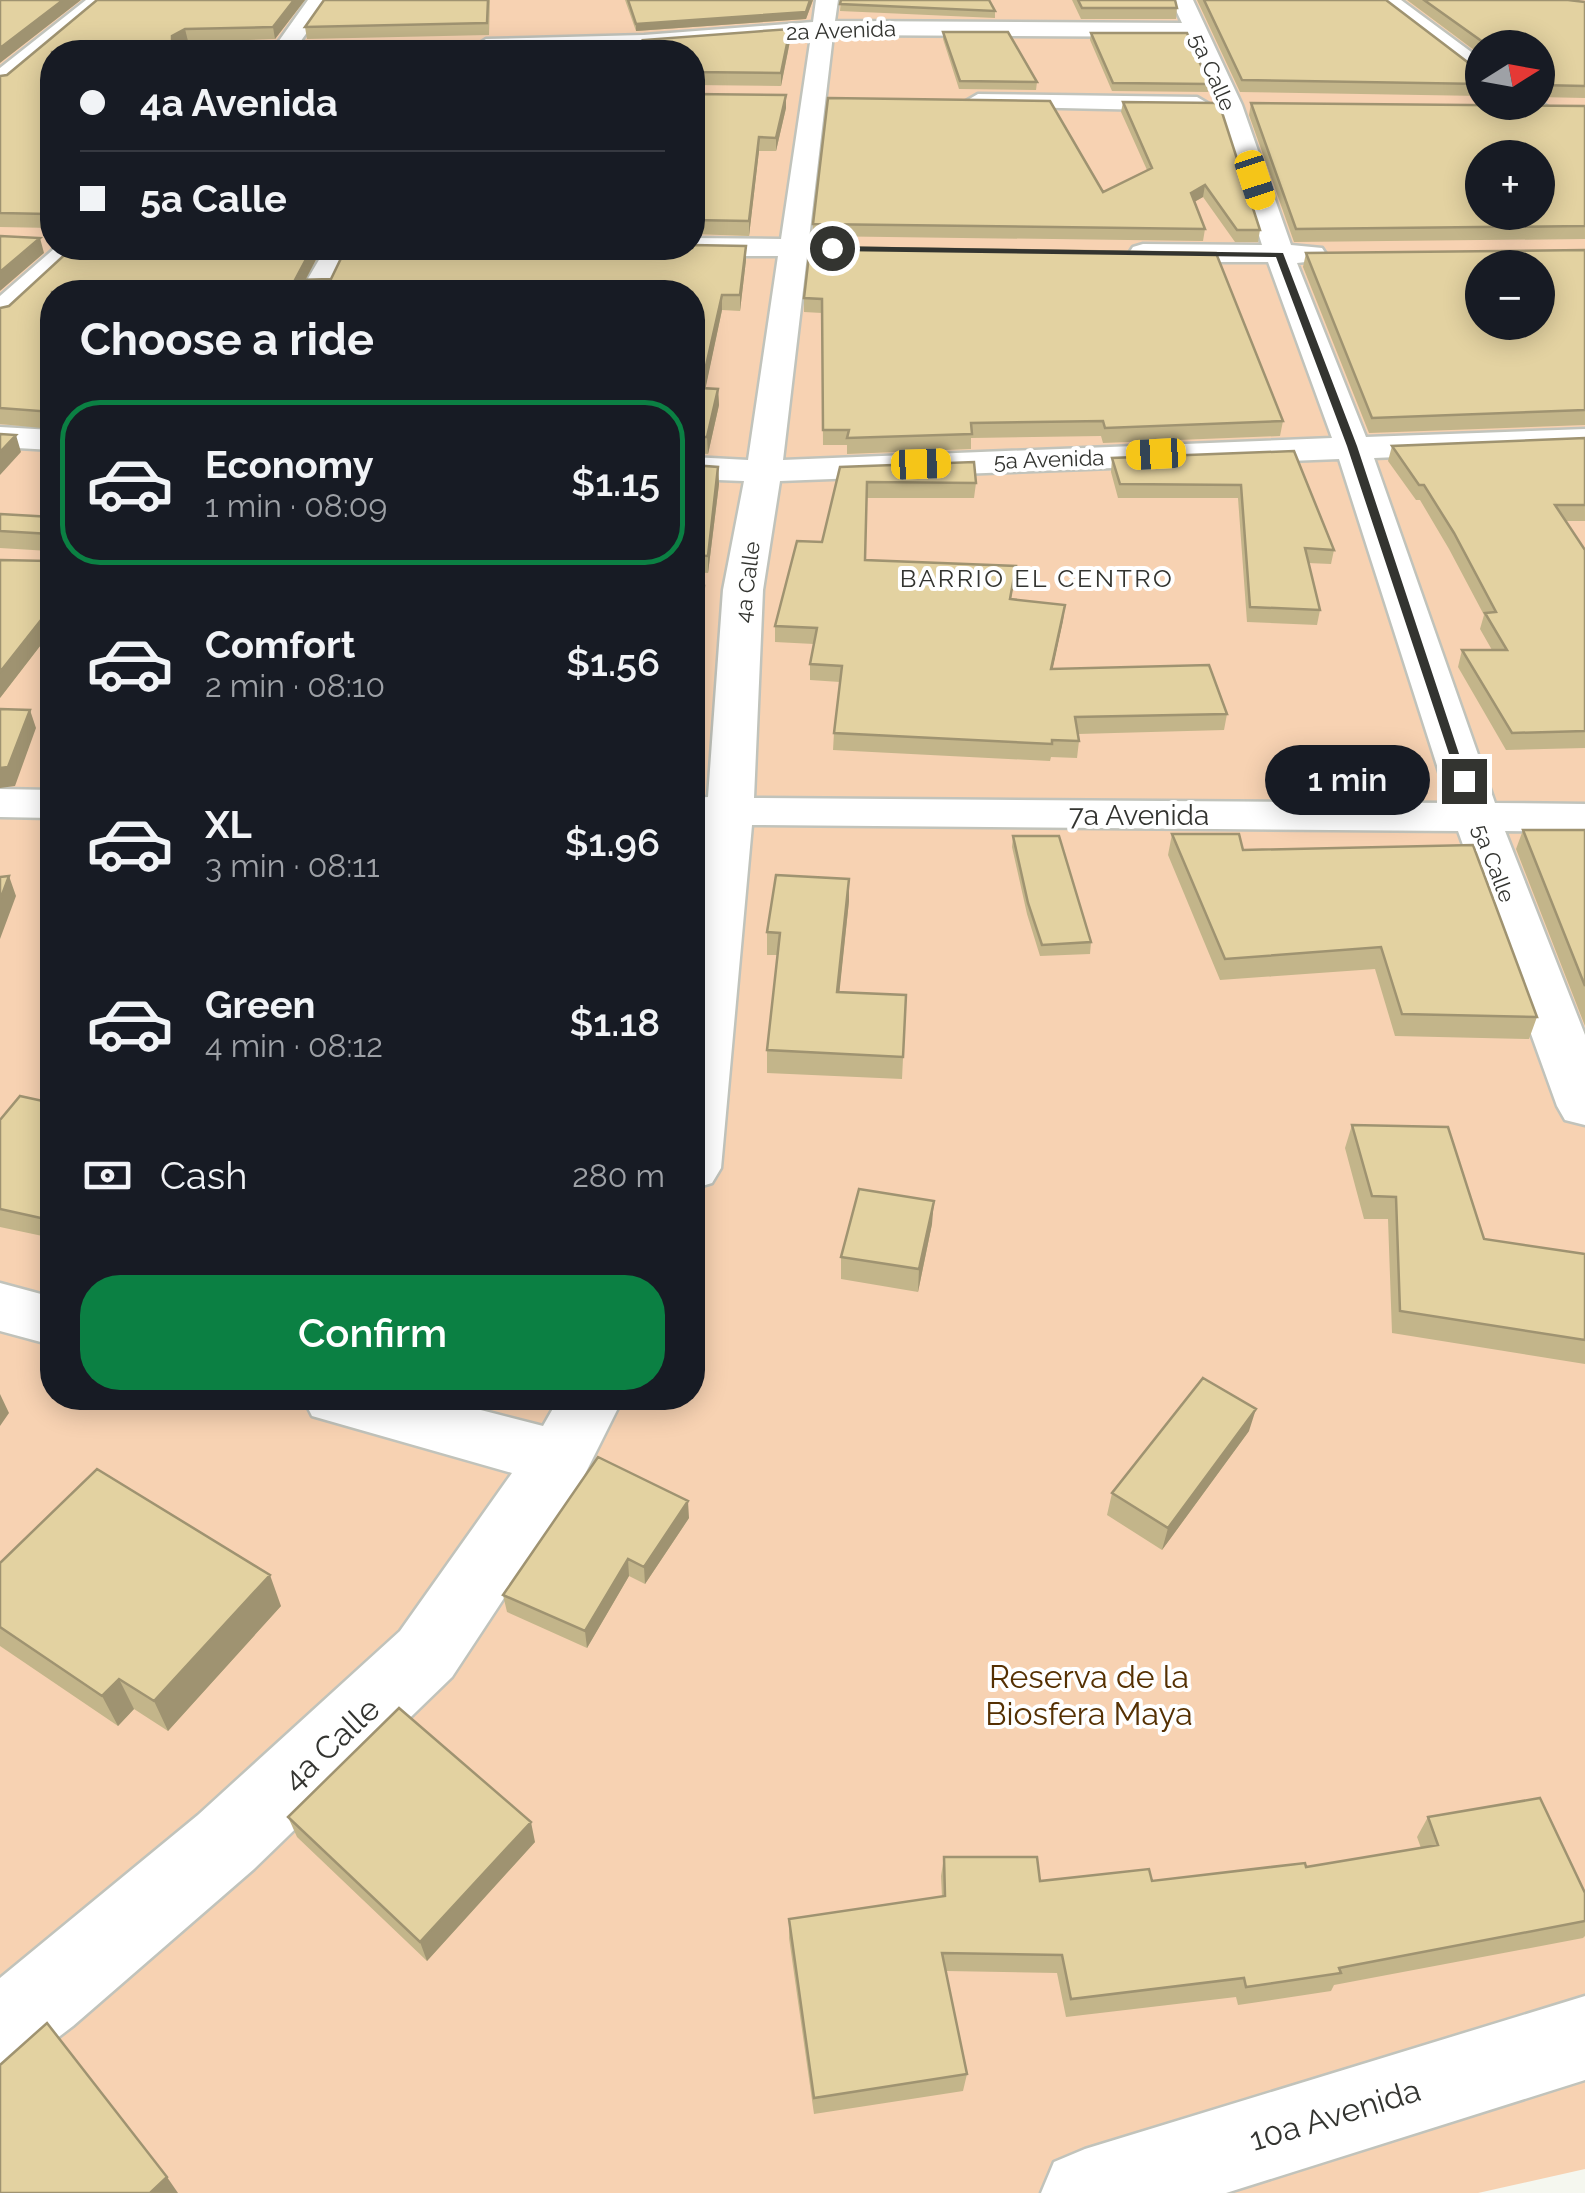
<!DOCTYPE html>
<meta charset="utf-8">
<style>
:root{--surface:#171b24;--page:#242831;--text:#f1f3f6;--muted:#9ea1a6;--line:#363941;--accent:#0b8043}
body{margin:0;font-family:Raleway,sans-serif;background:var(--page);color:var(--text);height:100vh;display:flex;flex-direction:column;font-size:38px;white-space:nowrap}
*{box-sizing:border-box;margin:0}
p{font-size:32px;color:var(--muted)}
.icon{flex:none;width:55px;height:55px;fill:none;stroke:currentColor;stroke-width:2;stroke-linecap:round;stroke-linejoin:round}
.map{position:relative;flex:1;overflow:hidden}
.drawer{position:absolute;left:40px;top:280px;width:665px;height:1130px;display:flex;flex-direction:column;background:var(--surface);border-radius:40px;box-shadow:0 5px 25px #0003}
.drawer>*{flex:none}
.top-card{position:absolute;left:40px;top:40px;width:665px;height:220px;border-radius:40px;box-shadow:0 5px 25px #0003;display:grid;align-content:center;height:220px;padding:0 40px;background:var(--surface)}
.needle{width:65px;rotate:79deg}
.buttons{position:absolute;left:1465px;top:30px;display:grid;gap:20px}
.buttons a{display:grid;place-items:center;width:90px;height:90px;border-radius:50%;background:var(--surface);box-shadow:0 5px 25px #0003;font-size:50px}
.end{position:absolute;width:45px;height:45px;margin:-22px;border:12px solid #333430;background:#fff;box-shadow:0 0 0 5px #fff}
.from{border-radius:50%}
.bubble{position:absolute;height:70px;border-radius:35px;background:var(--surface);box-shadow:0 5px 25px #0003;font-size:32px;font-weight:600;line-height:70px;text-align:center}
.car{position:absolute;width:30px;height:60px;margin:-30px -15px;border-radius:12px;box-shadow:0 0 8px 2px #0007;background:linear-gradient(#f5c518 24%,#345 0 40%,#f5c518 0 76%,#345 0 86%,#f5c518 0)}
.top-card b{display:flex;align-items:center;gap:35px;height:95px;font-size:38px}
.top-card b+b{border-top:2px solid var(--line)}
.top-card i{width:25px;height:25px;background:var(--text)}
ul{padding:0;list-style:none}
li{display:flex;align-items:center;gap:30px;height:165px;margin:0 20px 15px;padding:0 20px;border:5px solid transparent;border-radius:40px}
li div{flex:1}
li b{display:block;font-size:38px}
li em{font-style:normal;font-weight:600}
li.on{border-color:var(--accent)}
li>.icon{width:90px;height:90px;stroke-width:1.5}
h2{padding:0 40px;font-size:45px;line-height:120px}
.pay{display:flex;align-items:center;gap:25px;height:110px;padding:0 40px;font-size:38px}
.pay p{margin-inline-start:auto}
.button{display:flex;gap:20px;margin-top:auto;padding:20px 40px}
.button a{flex:1;height:115px;border-radius:40px;background:var(--accent);color:#fff;font-size:40px;font-weight:600;line-height:115px;text-align:center}
.map>svg:first-child{display:block}
.green{fill:#f7d2b2;fill-rule:evenodd}
.lines{fill:none;stroke-linecap:round;stroke-linejoin:round}
.minor-casing{stroke:#c1c3bb;stroke-width:5}
.minor{fill:#fff;fill-rule:evenodd}
.wall{fill:#c3b58a}
.shaded-wall{fill:#9f9371}
.building{fill:#e3d2a1;stroke:#9f9371;stroke-width:2.5;fill-rule:evenodd}
.route{fill:#333430}
.labels{text-anchor:middle;stroke-width:8;stroke-linejoin:round;paint-order:stroke}
.far-street-label{font-size:22px;fill:#333430;stroke:#fff}
.far-neighbourhood-label{font-size:25px;letter-spacing:2.5px;fill:#333430;stroke:#fff}
.street-label{font-size:28px;fill:#333430;stroke:#fff}
.near-park-label{font-size:32px;fill:#553002;stroke:#fff}
.near-street-label{font-size:32px;fill:#333430;stroke:#fff}
</style>
<div class="map">
<svg width="1585" height="2193" viewBox="0 0 1585 2193">
<rect width="100%" height="100%" fill="#f5f7ef"/>
<!-- green -->
<path class="green" d="M0 0H1585V2169L1478 2193H0ZM1482 48H1538V102H1482ZM52 52H692V248H52ZM1482 158H1538V212H1482ZM1482 268H1538V322H1482ZM52 292H692V1398H52Z"/>
<g class="lines">
<defs>
<path id="minor" d="M86 0H110L8 85 0 87V68Z
M308 0H330L293 52H271Z
M816 0H838L835 21 1182 23 1171 0H1193L1242 105 1291 245 1322 248 1326 254 1322 260 1297 263 1366 437 1585 429V449L1374 458 1495 803 1585 804V832L1505 831 1585 1035V1125L1565 1120 1557 1106 1458 831 752 825 721 1168 712 1183 692 1189V930L705 825 692 824V798L708 797 723 590 744 481 692 479V457L748 460 778 256H692L678 248H692V238L781 239 811 36 644 49 485 52 475 46 486 39 644 35 813 22ZM833 35 1188 37 1218 105 1262 245 1143 244 1133 247 1129 253 1133 259 1143 262H1268L1332 438 783 460 807 256 842 254 846 248 842 242 809 239ZM1339 459 1449 803 754 798 763 590 780 481Z
M1376 0H1401L1482 60V78L1474 76Z
M978 94 1197 97 1209 104 1197 111 969 106 966 101Z
M1538 100 1585 133V153L1576 150 1513 102Z
M55 248H86L11 319 0 321V296Z
M326 248H354L330 292H300Z
M0 427 52 430V450L0 447Z
M0 789 52 790V818L0 817Z
M0 1283 52 1297V1345L0 1331Z
M303 1398H434L543 1426 559 1398H623L583 1478 452 1677 254 1869 73 2026 30 2059 0 2071V1978L198 1815 400 1631 512 1473 312 1416Z
M1585 1996V2080L1226 2193H1041L1054 2162 1085 2149Z"/>
</defs>
<!-- minor casing -->
<use href="#minor" class="minor-casing"/>
<!-- minor -->
<use href="#minor" class="minor"/>
</g>
<!-- wall -->
<path class="wall" d="M97 0H305L275 39 186 42 643 45V40L790 41 781 86 692 85V52H52V232V228L0 227V76L7 75Z
M490 0 489 35 307 39 305 27Z
M625 0H813L806 19 636 31Z
M841 0 995 11V18L840 11Z
M1072 0H1175L1177 8 1176 19H1081Z
M1197 0H1386L1474 67 1482 68V96L1240 92Z
M1407 0H1568L1585 2V98L1538 97V48H1482V56Z
M943 32 1037 82 1036 90 959 89 943 39Z
M1091 33 1209 84 1208 92 1112 91 1090 40Z
M692 94 786 108 776 151H759L749 236 692 234Z
M1123 102 1260 230 1258 242H1235L1203 197 1194 202 1205 229 1203 241 813 236V224L1103 192 1147 170 1121 112Z
M1251 103 1585 106V239L1294 242 1249 115Z
M692 245 746 246V260L740 311 722 310 705 389H718L719 405 708 454 692 453V292H52V429L0 424V308L9 306 72 248H322L306 279H331L346 248H692Z
M810 247 1283 421 1280 436 1103 443 1101 436 971 438V449L847 454V445H823L822 313 804 312V298Z
M1585 250V425L1369 433 1303 267 1306 253Z
M1585 438V521H1566L1585 550V748L1506 750 1458 667 1462 650H1492L1480 629 1484 615 1449 549 1420 500H1416L1388 461 1392 446Z
M1294 451 1334 550 1331 564 1308 563 1320 610 1317 625 1247 622 1238 498H1118L1111 472 1112 458Z
M692 465 718 467 719 484 708 573 692 572Z
M840 467 976 483 974 498H866L865 560 1016 566 1011 599 1065 605 1052 669 1227 714 1224 730 1078 734 1079 741 1077 758 1051 757 1050 761 833 750 834 733 840 682 810 680V664L814 644 775 642V626L822 542Z
M0 514 52 517V638L47 637 0 698 49 561V551L0 548Z
M692 585 704 604 700 638H693L692 642Z
M1523 830H1585V1026L1516 849Z
M1172 834 1243 850 1537 1017 1529 1039 1395 1036 1375 969 1220 980 1168 855Z
M1013 836 1091 942 1090 954 1040 956 1027 914 1012 847Z
M849 901 839 992 906 995 902 1079 767 1073V1050L777 955H767V932Z
M52 1103V1238L0 1227V1120Z
M1352 1125 1484 1239 1585 1254V1364L1392 1333 1388 1219H1364L1345 1148Z
M932 1224 918 1292 841 1279V1257Z
M1249 1431 1162 1550 1107 1515 1112 1493Z
M689 1518 645 1584 629 1576 587 1648 507 1612 503 1595Z
M0 1563 281 1606 168 1731 134 1709 118 1726 0 1646Z
M288 1817 535 1842 427 1961 297 1837Z
M1428 1817 1585 1893V1936L1583 1938 1334 1985 1331 1991 1238 2005 1236 1997 1066 2017 1057 1973 946 1971 967 2074 963 2091 814 2114 789 1938V1919L942 1897 941 1876 944 1857 1040 1881H1152L1306 1867 1421 1848 1417 1837Z"/>
<!-- shaded-wall -->
<path class="shaded-wall" d="M63 0H81L0 63V48Z
M294 0H305L275 39 273 27Z
M813 0 806 19 636 31V24Z
M185 29 188 41 175 49 172 42V36Z
M790 29V41L781 86V73Z
M786 95V108L776 151V138Z
M759 137V151L749 236V221Z
M1205 185 1203 197 1189 205 1191 193Z
M40 238 44 253 0 291V272Z
M746 246V260L740 311V295Z
M312 248H322L299 292 295 280Z
M722 295V310L702 405 701 388Z
M718 389 719 405 708 454 707 437Z
M16 435 21 452 0 475V452Z
M718 467 719 484 708 573V556Z
M704 586V604L700 638V620Z
M1065 605 1063 621 1049 686 1051 669Z
M41 620 47 637 0 698V672Z
M30 710 36 728 15 786 0 788V768Z
M9 876 16 896 0 939V900Z
M849 879V901L837 1015V992Z
M934 1201 932 1224 918 1292 919 1269Z
M0 1394 9 1413 0 1426Z
M1256 1409 1249 1431 1162 1550 1168 1528Z
M688 1501 689 1518 645 1584 644 1567Z
M628 1559 629 1576 587 1648 585 1631Z
M270 1575 281 1606 168 1731 154 1701Z
M119 1679 134 1709 118 1726 102 1696Z
M531 1822 535 1842 427 1961 420 1942Z
M167 2177 178 2193H150Z"/>
<!-- building -->
<path class="building" d="M0 0H63L0 48Z
M97 0H294L273 27 185 29 172 36V42L645 45 643 40 790 29 781 73 692 72V52H52V230L48 214 0 213V76L7 75Z
M324 0H488L487 23 305 27Z
M628 0H810L806 12 636 24Z
M841 0H989L995 11 840 4Z
M1078 0H1175L1177 8H1082Z
M1204 0H1386L1474 67 1482 68V84L1242 80Z
M1424 0H1568L1585 2V86L1538 85V48H1487V45Z
M943 32H1008L1037 82 960 81Z
M1091 33H1187L1209 84 1113 83Z
M692 94 786 95 776 138 759 137 749 221 692 220Z
M828 98 1050 101 1103 192 1152 168 1123 102 1219 103 1260 230H1237L1205 185 1191 193 1205 229 813 224Z
M1251 103 1585 106V226L1296 229ZM1482 158H1538V212H1482Z
M0 236 40 238 0 272Z
M692 245 746 246 740 295H722L701 388 718 389 707 437H692V292H52V412L0 408V308L9 306 72 248H312L295 280 331 279 346 248H692Z
M810 247 1216 253 1283 421 1105 428 1103 421 971 423 972 434 847 438 849 430H823L822 299 804 298Z
M1585 250V410L1372 418 1306 253ZM1482 268H1538V322H1482Z
M0 434 16 435 0 452Z
M1585 438V505H1555L1585 550V731L1512 733 1462 650H1507L1485 613 1496 612 1454 533 1424 485H1419L1392 446Z
M1294 451 1334 550 1305 548 1320 610 1250 607 1241 485 1120 484 1112 458Z
M974 462 976 483 867 482 865 560 1016 566 1010 599 1065 605 1051 669 1209 665 1227 714 1075 717 1079 741 1052 740V744L834 733 842 666 810 664 817 628 775 626 797 541 822 542 840 467Z
M692 465 718 467 708 556 692 555Z
M0 514 52 517V620H41L0 672V560L49 561 50 534 0 531Z
M692 585 704 586 700 620H692Z
M0 709 30 710 8 767 0 768Z
M1523 830H1585V986Z
M1172 834H1239L1243 850 1473 845 1537 1017 1402 1014 1381 947 1225 959Z
M1013 836H1059L1091 942 1042 945 1028 903Z
M776 875 849 879 837 992 906 995 903 1057 767 1050 780 933 767 932Z
M9 876 0 900V877Z
M20 1096 52 1103V1216L50 1220 0 1209V1120Z
M1352 1125 1448 1127 1484 1239 1585 1254V1340L1400 1311 1396 1197 1372 1196Z
M859 1189 934 1201 919 1269 841 1257Z
M1203 1378 1256 1409 1168 1528 1112 1493Z
M598 1457 688 1501 644 1567 628 1559 585 1631 503 1595Z
M97 1469 270 1575 154 1701 119 1679 102 1696 0 1627V1563Z
M399 1708 531 1822 420 1942 288 1817Z
M1540 1798 1585 1893V1921L1339 1968 1341 1973 1246 1987 1244 1978 1071 1999 1062 1955 942 1953 967 2074 814 2098 789 1919 945 1896 944 1857H1037L1040 1881 1149 1869 1152 1881 1305 1863 1306 1867 1438 1845 1428 1817Z
M47 2023 167 2177 150 2193H0V2065Z"/>
<!-- route -->
<path class="route" d="M829 246 1283 253 1357 446 1469 784 1458 781 1347 446 1276 257 832 251Z"/>
<g class="labels">
<!-- far-street labels -->
<g class="far-street-label">
<text transform="translate(841 30) rotate(-2)" y="8">2a Avenida</text>
<text transform="translate(1213 72) rotate(66)" y="8">5a Calle</text>
<text transform="translate(1049 459) rotate(-2)" y="8">5a Avenida</text>
<text transform="translate(747 582) rotate(-83)" y="8">4a Calle</text>
<text transform="translate(1494 863) rotate(69)" y="8">5a Calle</text>
</g>
<!-- far-neighbourhood labels -->
<g class="far-neighbourhood-label">
<text x="1037" y="587">BARRIO EL CENTRO</text>
</g>
<!-- street labels -->
<g class="street-label">
<text x="1139" y="825">7a Avenida</text>
</g>
<!-- near-park labels -->
<g class="near-park-label">
<text x="1089" y="1688">Reserva de la<tspan x="1089" dy="37">Biosfera Maya</tspan></text>
</g>
<!-- near-street labels -->
<g class="near-street-label">
<text transform="translate(331 1744) rotate(-43)" y="11">4a Calle</text>
<text transform="translate(1335 2115) rotate(-17)" y="11">10a Avenida</text>
</g>
</g>
</svg>
<div class="buttons">
<a><svg class="needle" viewBox="-14 -14 28 28"><path d="M0-13l5 13h-10z" fill="#e53935"/><path d="M0 13l5-13h-10z" fill="#9ea1a6"/></svg></a>
<a>+</a>
<a>−</a>
</div>
<i class="end from" style="left:832px;top:248px"></i>
<i class="end" style="left:1464px;top:781px"></i>
<div class="bubble" style="left:1265px;top:745px;width:165px">1 min</div>
<i class="car" style="left:1255px;top:180px;rotate:162deg"></i>
<i class="car" style="left:1156px;top:454px;rotate:267deg"></i>
<i class="car" style="left:921px;top:464px;rotate:88deg"></i>
<div class="top-card">
<b><i class="from"></i>4a Avenida</b>
<b><i></i>5a Calle</b>
</div>
<section class="drawer">
<h2>Choose a ride</h2>
<ul>
<li class="on"><svg class="icon" aria-label="car" viewBox="0 0 24 24"><path d="M5 17H2v-5l4-1 3-4h7l3 4 3 1v5h-3M9 17h6M6 11h13"/><circle cx="7" cy="17" r="2"/><circle cx="17" cy="17" r="2"/></svg><div><b>Economy</b><p>1 min · 08:09</p></div><em>$1.15</em></li>
<li><svg class="icon" aria-label="car" viewBox="0 0 24 24"><path d="M5 17H2v-5l4-1 3-4h7l3 4 3 1v5h-3M9 17h6M6 11h13"/><circle cx="7" cy="17" r="2"/><circle cx="17" cy="17" r="2"/></svg><div><b>Comfort</b><p>2 min · 08:10</p></div><em>$1.56</em></li>
<li><svg class="icon" aria-label="car" viewBox="0 0 24 24"><path d="M5 17H2v-5l4-1 3-4h7l3 4 3 1v5h-3M9 17h6M6 11h13"/><circle cx="7" cy="17" r="2"/><circle cx="17" cy="17" r="2"/></svg><div><b>XL</b><p>3 min · 08:11</p></div><em>$1.96</em></li>
<li><svg class="icon" aria-label="car" viewBox="0 0 24 24"><path d="M5 17H2v-5l4-1 3-4h7l3 4 3 1v5h-3M9 17h6M6 11h13"/><circle cx="7" cy="17" r="2"/><circle cx="17" cy="17" r="2"/></svg><div><b>Green</b><p>4 min · 08:12</p></div><em>$1.18</em></li>
</ul>
<div class="pay"><svg class="icon" aria-label="cash" viewBox="0 0 24 24"><path d="M3 7h18v10H3z"/><circle cx="12" cy="12" r="2"/></svg>Cash<p>280 m</p></div>
<div class="button"><a>Confirm</a></div>
</section>
</div>
